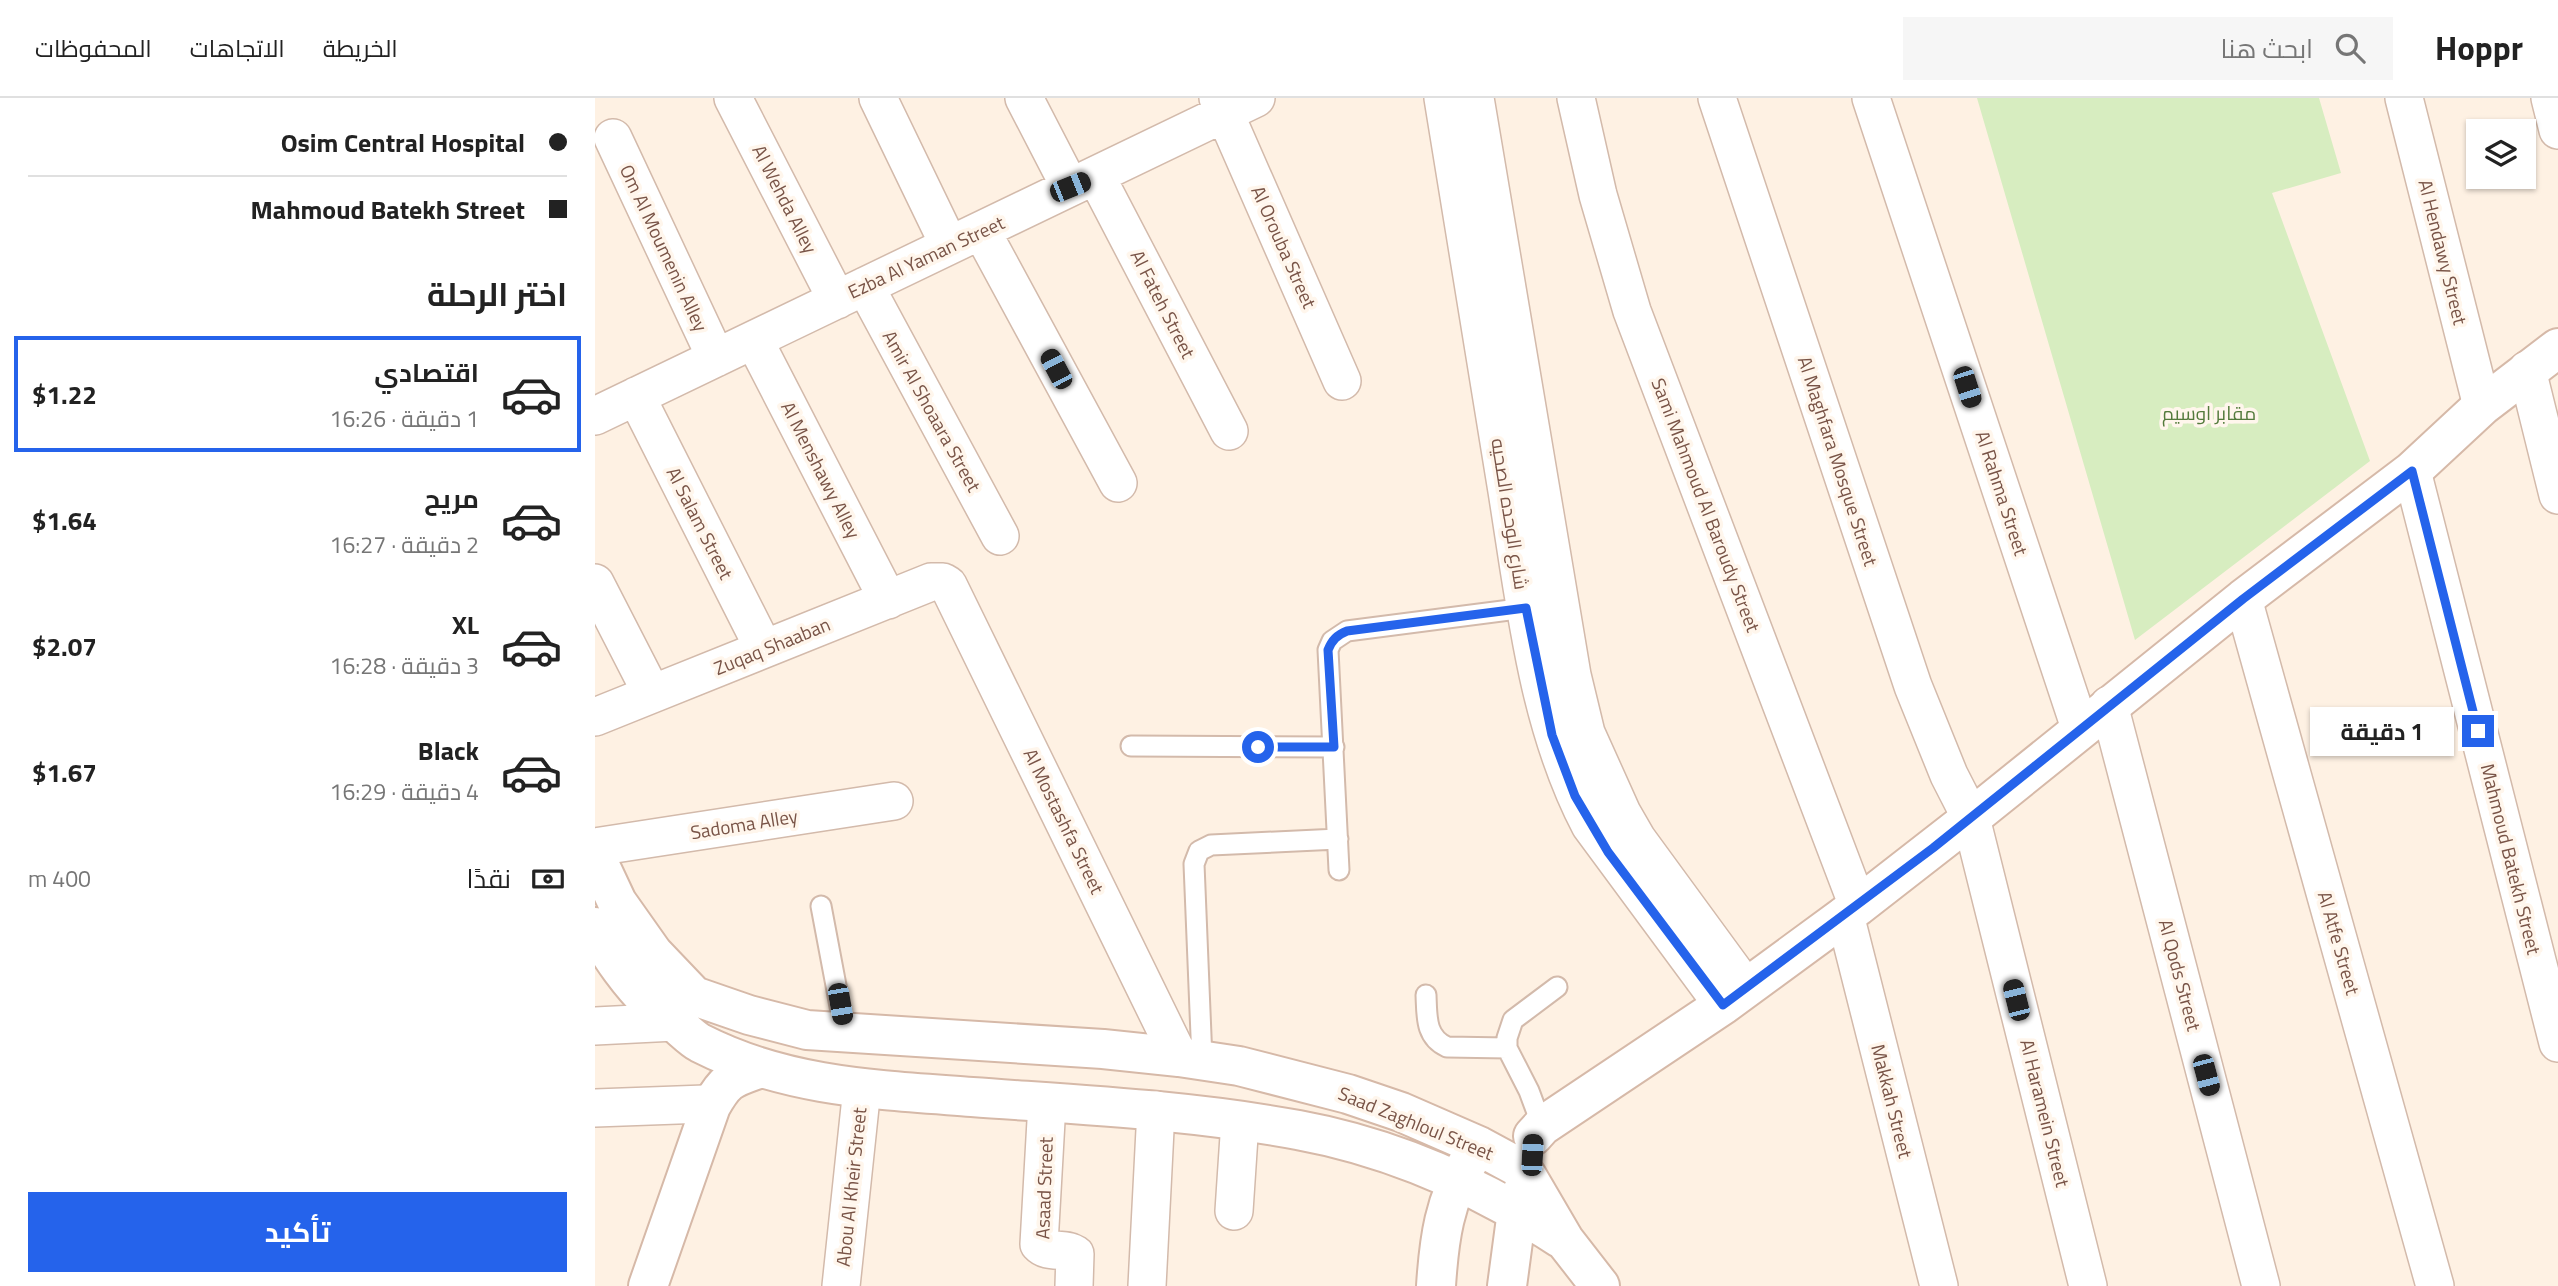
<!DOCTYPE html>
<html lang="ar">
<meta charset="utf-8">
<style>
:root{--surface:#fff;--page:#f6f6f6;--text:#222;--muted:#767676;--line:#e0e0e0;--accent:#2563eb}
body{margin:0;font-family:"Titillium Web",Cairo,sans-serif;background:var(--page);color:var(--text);direction:rtl;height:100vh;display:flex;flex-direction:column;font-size:26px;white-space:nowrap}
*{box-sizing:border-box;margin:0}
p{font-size:23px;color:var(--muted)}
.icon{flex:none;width:38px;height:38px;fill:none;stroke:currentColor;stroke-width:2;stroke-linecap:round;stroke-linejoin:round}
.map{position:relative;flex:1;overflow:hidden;direction:ltr}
.drawer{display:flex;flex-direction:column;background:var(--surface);width:595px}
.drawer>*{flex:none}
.hud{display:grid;align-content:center;height:154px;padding:0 28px;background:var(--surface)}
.fabs{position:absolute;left:1871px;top:21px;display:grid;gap:14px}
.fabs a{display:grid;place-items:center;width:70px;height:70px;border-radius:0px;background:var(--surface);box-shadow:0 2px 5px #0004;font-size:35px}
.end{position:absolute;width:32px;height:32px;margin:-16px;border:9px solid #2563eb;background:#fff;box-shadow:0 0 0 4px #fff}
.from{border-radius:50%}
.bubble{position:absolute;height:49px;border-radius:0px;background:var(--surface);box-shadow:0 2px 5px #0004;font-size:23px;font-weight:700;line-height:49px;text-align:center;direction:rtl}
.car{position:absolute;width:21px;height:42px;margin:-21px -10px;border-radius:9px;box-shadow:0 0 5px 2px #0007;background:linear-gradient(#222 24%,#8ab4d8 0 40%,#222 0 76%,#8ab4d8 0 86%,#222 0)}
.hud b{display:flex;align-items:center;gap:24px;height:66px;font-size:26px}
.hud b+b{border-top:2px solid var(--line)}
.hud i{width:18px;height:18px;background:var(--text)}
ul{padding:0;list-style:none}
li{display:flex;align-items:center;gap:21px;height:116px;margin:0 14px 10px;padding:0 14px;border:4px solid transparent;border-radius:0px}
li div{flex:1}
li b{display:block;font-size:26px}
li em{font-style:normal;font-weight:700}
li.on{border-color:var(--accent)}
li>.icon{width:63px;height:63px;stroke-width:1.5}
h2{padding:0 28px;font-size:32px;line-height:84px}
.pay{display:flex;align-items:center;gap:18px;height:77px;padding:0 28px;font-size:26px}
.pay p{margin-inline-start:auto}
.cta{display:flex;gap:14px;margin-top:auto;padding:14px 28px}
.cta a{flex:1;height:80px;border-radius:0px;background:var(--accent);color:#fff;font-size:28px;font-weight:700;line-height:80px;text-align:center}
header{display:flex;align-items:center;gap:42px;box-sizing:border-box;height:98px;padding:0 35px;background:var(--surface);border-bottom:2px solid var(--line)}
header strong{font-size:33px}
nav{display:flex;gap:38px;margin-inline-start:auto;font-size:24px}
.search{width:490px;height:63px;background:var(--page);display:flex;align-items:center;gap:18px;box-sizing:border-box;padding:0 24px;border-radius:0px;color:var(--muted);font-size:26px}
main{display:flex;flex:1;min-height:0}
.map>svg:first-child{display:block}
.green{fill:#d7edc0}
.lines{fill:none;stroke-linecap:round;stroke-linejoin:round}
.lane-casing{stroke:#d3baab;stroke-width:23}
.street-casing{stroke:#d3baab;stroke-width:40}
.secondary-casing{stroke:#d6b9a8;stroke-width:42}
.lane{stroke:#fff;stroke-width:19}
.street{stroke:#fff;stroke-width:37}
.secondary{stroke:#fff;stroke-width:38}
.route{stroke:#2563eb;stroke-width:9}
.labels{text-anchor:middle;stroke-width:7;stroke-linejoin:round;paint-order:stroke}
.street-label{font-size:19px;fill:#795447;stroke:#fff6ec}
.park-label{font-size:19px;fill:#537a3b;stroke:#fff6ec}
</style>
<header>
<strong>Hoppr</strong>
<div class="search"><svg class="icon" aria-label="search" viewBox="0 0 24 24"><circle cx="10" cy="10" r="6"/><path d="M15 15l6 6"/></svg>ابحث هنا</div>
<nav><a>الخريطة</a><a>الاتجاهات</a><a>المحفوظات</a></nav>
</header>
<main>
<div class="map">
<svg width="1963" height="1188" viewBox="0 0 1963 1188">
<rect width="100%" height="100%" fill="#fef1e3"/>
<!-- green -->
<path class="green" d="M1382 0H1724L1746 75 1677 95 1775 363 1540 542Z"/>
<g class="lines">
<defs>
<path id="lane" d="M536 648 739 649
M744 772 733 552 737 543 752 533 931 510
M226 808 250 935
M831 897C832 918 830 939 852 949L912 950
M607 962 599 766 604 753 616 747 743 741
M947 1028 934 993 912 950V940L918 922 962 889"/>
<path id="street" d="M138 0 242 202
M283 0 354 147
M429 0 475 89
M623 0 747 283
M848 0C869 131 891 262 912 393 930 505 942 626 995 727L1128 907
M880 0 977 577 991 635 1027 715 1042 741 1151 890
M981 0 1003 97 1037 213 1263 808
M1122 0 1318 588 1354 677 1376 720 1493 1188
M1276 0 1485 630
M1809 0 1887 308
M1955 0 1963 32
M18 40 121 260
M501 78 634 333
M387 134 523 385
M270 188 405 438
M159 242 293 502
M1932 272 1963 397
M41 298 169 551
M0 318 661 0
M1817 373 1963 945
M0 485 57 596
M1648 501 1840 1188
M1514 607 1666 1188
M0 619 336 484H348L353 487 584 959
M0 749 299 703
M1250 817 1344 1188
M0 928 80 924
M452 1005 444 1146C453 1156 469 1149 480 1156L479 1188
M0 1010 110 1006
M639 1113 645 1023
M246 1188 267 990
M552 1188 561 1012"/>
<path id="secondary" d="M0 757 22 804 58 855 99 898 154 917 212 932 508 951 584 959 644 968 753 996 806 1014 884 1048 921 1068 932 1078 970 1143 1005 1188
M0 829C14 857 36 887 59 909 65 915 74 919 80 925 88 931 96 940 105 945 191 989 283 992 377 999 486 1007 595 1012 703 1032 796 1049 886 1089 965 1140
M938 1038 947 1028 1128 907 1263 808 1376 720 1648 501 1817 373 1887 308 1963 250
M53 1188 116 1008C132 980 136 981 166 970
M841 1188C844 1142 849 1101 875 1061
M912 1188 922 1113 928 1092"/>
</defs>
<!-- lane casing -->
<use href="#lane" class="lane-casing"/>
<!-- street casing -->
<use href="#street" class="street-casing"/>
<!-- secondary casing -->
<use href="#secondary" class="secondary-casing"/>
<!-- lane -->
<use href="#lane" class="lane"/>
<!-- street -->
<use href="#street" class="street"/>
<!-- secondary -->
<use href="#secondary" class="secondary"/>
</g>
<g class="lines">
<!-- route -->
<path class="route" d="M663 649H739L733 552C737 542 742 537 752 533L931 510 957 637 980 698 1013 754 1128 907 1338 750 1648 501 1817 373 1883 633"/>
</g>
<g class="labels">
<!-- street labels -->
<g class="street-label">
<text transform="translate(190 101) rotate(63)" y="7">Al Wehda Alley</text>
<text transform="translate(689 149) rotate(66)" y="7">Al Orouba Street</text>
<text transform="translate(69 150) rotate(65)" y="7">Om Al Moumenin Alley</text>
<text transform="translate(1848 154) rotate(76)" y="7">Al Hendawy Street</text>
<text transform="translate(331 159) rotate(-25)" y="7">Ezba Al Yaman Street</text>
<text transform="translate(568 206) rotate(63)" y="7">Al Fateh Street</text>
<text transform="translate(337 313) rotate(61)" y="7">Amir Al Shoaara Street</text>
<text transform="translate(1243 363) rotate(72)" y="7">Al Maghfara Mosque Street</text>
<text transform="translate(226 372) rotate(63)" y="7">Al Menshawy Alley</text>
<text transform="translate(1407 395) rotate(72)" y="7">Al Rahma Street</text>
<text transform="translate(1111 407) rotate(69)" y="7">Sami Mahmoud Al Baroudy Street</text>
<text transform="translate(915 416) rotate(81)" y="7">شارع الوحده الصحيه</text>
<text transform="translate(105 425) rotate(63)" y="7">Al Salam Street</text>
<text transform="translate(177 548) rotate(-22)" y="7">Zuqaq Shaaban</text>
<text transform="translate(469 723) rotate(64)" y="7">Al Mostashfa Street</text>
<text transform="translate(149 726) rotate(-9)" y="7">Sadoma Alley</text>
<text transform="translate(1916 761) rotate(76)" y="7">Mahmoud Batekh Street</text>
<text transform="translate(1744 845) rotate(74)" y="7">Al Atfe Street</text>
<text transform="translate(1585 877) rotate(75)" y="7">Al Qods Street</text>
<text transform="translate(1297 1003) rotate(76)" y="7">Makkah Street</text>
<text transform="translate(1450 1015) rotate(76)" y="7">Al Haramein Street</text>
<text transform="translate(821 1025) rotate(22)" y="7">Saad Zaghloul Street</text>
<text transform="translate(256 1089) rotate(-84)" y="7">Abou Al Kheir Street</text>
<text transform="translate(449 1090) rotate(-88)" y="7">Asaad Street</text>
</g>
<!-- park labels -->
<g class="park-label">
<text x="1614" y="322">مقابر اوسيم</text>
</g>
</g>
</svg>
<div class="fabs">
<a><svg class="icon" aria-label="layers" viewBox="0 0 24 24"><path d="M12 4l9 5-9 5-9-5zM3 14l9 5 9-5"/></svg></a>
</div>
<i class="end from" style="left:663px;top:649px"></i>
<i class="end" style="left:1883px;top:633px"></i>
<div class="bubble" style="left:1715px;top:609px;width:144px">1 دقيقة</div>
<i class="car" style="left:475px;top:89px;rotate:68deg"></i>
<i class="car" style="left:461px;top:271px;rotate:332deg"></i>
<i class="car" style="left:1372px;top:289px;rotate:162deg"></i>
<i class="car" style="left:1421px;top:902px;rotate:346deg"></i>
<i class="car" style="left:245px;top:906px;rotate:170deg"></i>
<i class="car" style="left:1611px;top:977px;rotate:165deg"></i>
<i class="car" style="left:937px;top:1057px;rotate:3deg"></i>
</div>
<section class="drawer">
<div class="hud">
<b><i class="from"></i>Osim Central Hospital</b>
<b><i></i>Mahmoud Batekh Street</b>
</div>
<h2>اختر الرحلة</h2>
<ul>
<li class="on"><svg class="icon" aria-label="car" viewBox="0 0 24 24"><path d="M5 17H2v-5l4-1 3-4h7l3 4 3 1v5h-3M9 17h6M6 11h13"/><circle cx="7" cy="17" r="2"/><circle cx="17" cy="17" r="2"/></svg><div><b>اقتصادي</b><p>1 دقيقة · 16:26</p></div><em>$1.22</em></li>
<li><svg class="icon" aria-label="car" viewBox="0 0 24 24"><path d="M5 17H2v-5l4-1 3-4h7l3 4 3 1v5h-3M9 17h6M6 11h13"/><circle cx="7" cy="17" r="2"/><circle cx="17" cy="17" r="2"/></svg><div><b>مريح</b><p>2 دقيقة · 16:27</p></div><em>$1.64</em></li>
<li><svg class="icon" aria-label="car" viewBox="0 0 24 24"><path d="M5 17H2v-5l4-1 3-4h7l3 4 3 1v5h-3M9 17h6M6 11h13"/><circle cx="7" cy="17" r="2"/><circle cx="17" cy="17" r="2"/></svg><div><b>XL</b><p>3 دقيقة · 16:28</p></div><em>$2.07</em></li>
<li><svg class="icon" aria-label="car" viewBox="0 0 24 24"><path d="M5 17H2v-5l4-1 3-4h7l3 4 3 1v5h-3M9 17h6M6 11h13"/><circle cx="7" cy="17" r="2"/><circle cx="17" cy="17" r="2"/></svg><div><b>Black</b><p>4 دقيقة · 16:29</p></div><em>$1.67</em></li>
</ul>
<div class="pay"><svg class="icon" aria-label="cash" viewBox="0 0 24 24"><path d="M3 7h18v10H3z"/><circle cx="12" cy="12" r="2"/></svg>نقدًا<p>400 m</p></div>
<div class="cta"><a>تأكيد</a></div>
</section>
</main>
